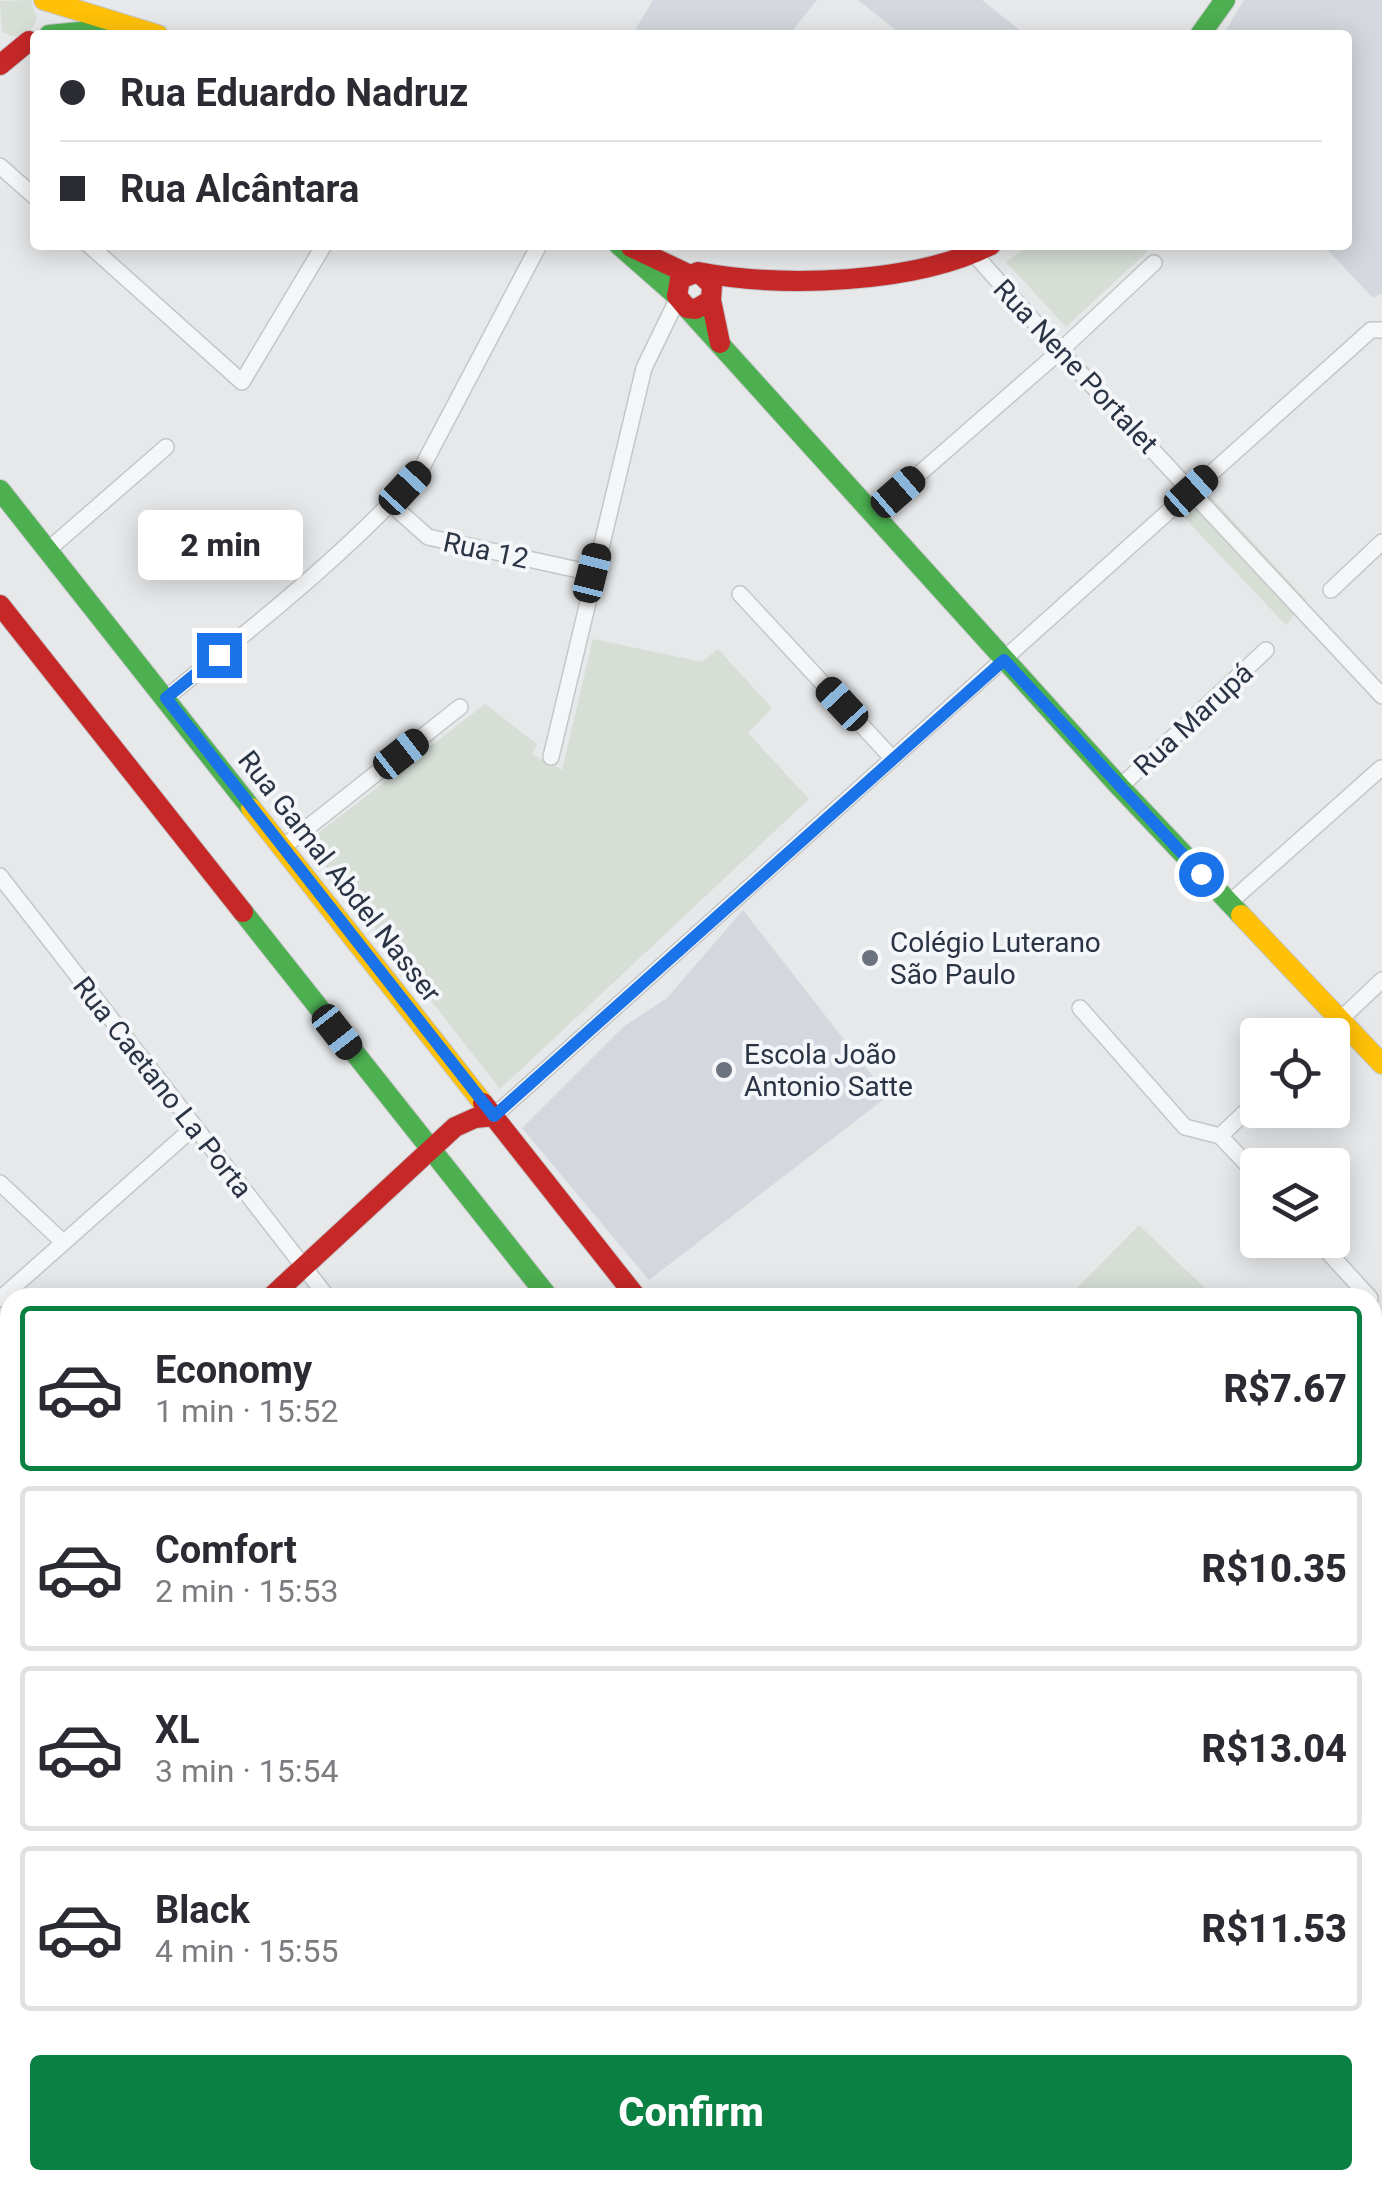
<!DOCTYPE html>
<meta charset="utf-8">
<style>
:root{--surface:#fff;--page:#f2f2f3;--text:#2b2b33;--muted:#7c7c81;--line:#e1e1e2;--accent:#0b8043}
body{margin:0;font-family:Roboto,sans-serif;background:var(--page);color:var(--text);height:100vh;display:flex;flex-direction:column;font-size:38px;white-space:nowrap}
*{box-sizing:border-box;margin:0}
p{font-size:32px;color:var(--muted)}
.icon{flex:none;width:55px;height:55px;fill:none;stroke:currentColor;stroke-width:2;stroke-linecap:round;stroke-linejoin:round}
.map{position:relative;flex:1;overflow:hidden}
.side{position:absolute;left:0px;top:1288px;width:1382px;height:902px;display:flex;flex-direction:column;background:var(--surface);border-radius:30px 30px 0 0;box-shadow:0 5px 25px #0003}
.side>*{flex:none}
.banner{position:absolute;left:30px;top:30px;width:1322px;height:220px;border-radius:10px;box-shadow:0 5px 25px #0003;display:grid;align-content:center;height:220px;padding:0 30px;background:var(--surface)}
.buttons{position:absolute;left:1240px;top:1018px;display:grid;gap:20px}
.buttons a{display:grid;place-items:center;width:110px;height:110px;border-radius:10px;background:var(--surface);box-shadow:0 5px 25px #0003;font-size:50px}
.end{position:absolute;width:45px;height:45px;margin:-22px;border:12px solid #1a73e8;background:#fff;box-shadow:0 0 0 5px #fff}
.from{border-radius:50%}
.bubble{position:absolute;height:70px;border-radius:10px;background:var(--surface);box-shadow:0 5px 25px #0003;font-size:32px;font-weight:800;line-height:70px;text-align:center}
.car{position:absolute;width:30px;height:60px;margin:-30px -15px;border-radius:12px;box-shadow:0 0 8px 2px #0007;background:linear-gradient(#222 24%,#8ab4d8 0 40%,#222 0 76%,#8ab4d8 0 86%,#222 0)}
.banner b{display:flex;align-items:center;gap:35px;height:95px;font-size:38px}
.banner b+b{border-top:2px solid var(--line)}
.banner i{width:25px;height:25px;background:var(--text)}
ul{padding:18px 0 0;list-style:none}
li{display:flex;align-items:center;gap:30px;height:165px;margin:0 20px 15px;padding:0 10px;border:5px solid var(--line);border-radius:10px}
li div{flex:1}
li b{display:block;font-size:38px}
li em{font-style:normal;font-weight:800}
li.current{border-color:var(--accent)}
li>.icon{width:90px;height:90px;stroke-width:1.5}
.cta{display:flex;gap:20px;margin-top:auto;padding:20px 30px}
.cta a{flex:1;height:115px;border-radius:10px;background:var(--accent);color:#fff;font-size:40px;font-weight:800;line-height:115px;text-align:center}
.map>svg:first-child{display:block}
.built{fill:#d4d7dd}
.green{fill:#d6ded6}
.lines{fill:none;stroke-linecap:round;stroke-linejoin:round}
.street-casing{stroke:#c4c6c8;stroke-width:18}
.fast-casing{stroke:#c4c6c8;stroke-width:22}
.slow-casing{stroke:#c4c6c8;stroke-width:22}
.jam-casing{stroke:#c4c6c8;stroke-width:22}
.street{stroke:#f5f6f7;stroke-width:15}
.fast{stroke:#4caf50;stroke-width:20}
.slow{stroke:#ffc107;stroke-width:20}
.jam{stroke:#c62828;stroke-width:20}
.route{stroke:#1a73e8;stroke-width:12}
.poi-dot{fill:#6c737f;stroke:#f4f6f9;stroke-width:4}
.labels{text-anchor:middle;stroke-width:8;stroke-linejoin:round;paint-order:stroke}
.street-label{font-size:28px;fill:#2b3445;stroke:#f4f6f9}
.poi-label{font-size:28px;fill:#2b3445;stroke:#f4f6f9;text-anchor:start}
</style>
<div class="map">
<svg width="1382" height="2188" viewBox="0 0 1382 2188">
<rect width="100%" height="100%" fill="#e6e8ea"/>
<!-- built -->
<path class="built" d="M653 0H817L789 35H643L635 30Z
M858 0H982L1026 35H902Z
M1244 0H1382V293L1373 298 1323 245H1348V35H1223Z
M743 910 888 1096 649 1280 522 1128 623 1027 667 998Z"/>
<!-- green -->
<path class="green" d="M31 0 37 19 30 32 16 37 2 32 0 1Z
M1028 245H1150L1152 247 1066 327 1006 262Z
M1204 489 1306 600 1286 625 1180 513Z
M593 639 702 662 718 649 772 708 748 733 809 799 500 1089 307 842 485 704 537 744 532 754 562 770Z
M1139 1225 1214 1297H1068Z"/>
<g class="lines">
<defs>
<path id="street" d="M0 166 35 197
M89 245 242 382 324 245
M976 256 1060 351 1382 696
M391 504 428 537 592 573
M872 515 1060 351 1154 263
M49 549 166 447
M1331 590 1382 542
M740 594 893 759
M166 698C253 627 343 557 419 473L539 245
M551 757 644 368 678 298
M1120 787 1266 650
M283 847 460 707
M0 876 328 1298
M1228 904 1381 768
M1080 1008 1185 1127 1220 1136 1258 1176
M1324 1035 1382 980
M494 1116 1371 330H1382
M1220 1136 1258 1100
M0 1183 63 1242
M1317 1240 1370 1298
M0 1299 194 1127
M1372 1546 1382 1537
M0 1662 10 1675
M1372 1738 1382 1729
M1372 1920 1382 1911
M0 1956 10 1968
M1372 2065 1382 2078
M1372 2123 1382 2113
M177 2180 183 2188
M401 2180 407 2188"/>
<path id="fast" d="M49 35 122 28
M1200 35 1225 0
M619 245 677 296
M687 308 1120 787 1241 915
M0 490 251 808
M243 912 549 1298
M514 2188 522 2180"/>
<path id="slow" d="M44 0 158 35
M251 808 483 1103
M1241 915 1382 1064"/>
<path id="jam" d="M0 65 29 41
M631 247 688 274
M698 272C782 288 914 284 991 245
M711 300 696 309 687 308 677 296 680 279 698 272 712 285 711 300 720 343
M0 605 243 912
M483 1103 637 1298
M270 1298 455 1127 475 1118 494 1116
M0 1544 10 1535"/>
</defs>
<!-- street casing -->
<use href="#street" class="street-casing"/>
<!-- fast casing -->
<use href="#fast" class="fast-casing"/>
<!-- slow casing -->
<use href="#slow" class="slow-casing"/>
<!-- jam casing -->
<use href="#jam" class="jam-casing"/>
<!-- street -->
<use href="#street" class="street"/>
<!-- fast -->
<use href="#fast" class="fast"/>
<!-- slow -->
<use href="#slow" class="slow"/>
<!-- jam -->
<use href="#jam" class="jam"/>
</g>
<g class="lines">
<!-- route -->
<path class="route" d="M219 655 166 698 494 1116 1004 660 1201 874"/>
</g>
<!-- markers -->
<g class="poi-dot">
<circle cx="870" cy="958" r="10"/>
<circle cx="724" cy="1070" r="10"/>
</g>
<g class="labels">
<!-- street labels -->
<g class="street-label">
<text transform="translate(1076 366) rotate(47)" y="10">Rua Nene Portalet</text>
<text transform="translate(486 550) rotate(12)" y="10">Rua 12</text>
<text transform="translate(1193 719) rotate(-43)" y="10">Rua Marupá</text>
<text transform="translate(340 876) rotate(52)" y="10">Rua Gamal Abdel Nasser</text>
<text transform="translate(163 1087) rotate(52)" y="10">Rua Caetano La Porta</text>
</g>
<!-- poi labels -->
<g class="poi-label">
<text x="890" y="952">Colégio Luterano<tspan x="890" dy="32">São Paulo</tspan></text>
<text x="744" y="1064">Escola João<tspan x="744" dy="32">Antonio Satte</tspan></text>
</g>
</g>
</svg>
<div class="buttons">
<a><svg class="icon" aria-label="locate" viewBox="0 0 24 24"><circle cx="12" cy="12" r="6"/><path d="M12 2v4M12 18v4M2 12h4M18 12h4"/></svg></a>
<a><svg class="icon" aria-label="layers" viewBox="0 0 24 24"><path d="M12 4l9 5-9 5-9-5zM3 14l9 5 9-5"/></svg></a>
</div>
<i class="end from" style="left:1201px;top:874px"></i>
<i class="end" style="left:219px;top:655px"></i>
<div class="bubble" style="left:138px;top:510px;width:165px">2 min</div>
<i class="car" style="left:405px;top:488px;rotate:43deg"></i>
<i class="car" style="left:1191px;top:491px;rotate:48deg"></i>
<i class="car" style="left:898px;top:492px;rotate:49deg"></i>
<i class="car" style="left:592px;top:573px;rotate:14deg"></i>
<i class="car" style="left:842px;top:704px;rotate:317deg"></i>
<i class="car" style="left:401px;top:754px;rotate:52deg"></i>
<i class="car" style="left:337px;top:1032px;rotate:142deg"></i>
<div class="banner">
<b><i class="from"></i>Rua Eduardo Nadruz</b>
<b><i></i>Rua Alcântara</b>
</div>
<section class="side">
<ul>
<li class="current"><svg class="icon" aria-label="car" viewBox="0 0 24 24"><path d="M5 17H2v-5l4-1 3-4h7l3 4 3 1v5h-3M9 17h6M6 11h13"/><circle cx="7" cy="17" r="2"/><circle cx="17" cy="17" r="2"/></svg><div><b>Economy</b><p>1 min · 15:52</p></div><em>R$7.67</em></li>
<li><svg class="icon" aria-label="car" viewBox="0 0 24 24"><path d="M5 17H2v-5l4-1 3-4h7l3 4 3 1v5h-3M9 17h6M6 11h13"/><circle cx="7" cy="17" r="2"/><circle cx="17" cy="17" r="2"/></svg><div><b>Comfort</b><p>2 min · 15:53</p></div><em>R$10.35</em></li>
<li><svg class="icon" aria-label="car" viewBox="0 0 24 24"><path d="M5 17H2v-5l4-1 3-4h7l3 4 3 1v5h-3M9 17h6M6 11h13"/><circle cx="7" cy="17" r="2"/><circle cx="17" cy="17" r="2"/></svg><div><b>XL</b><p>3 min · 15:54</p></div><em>R$13.04</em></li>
<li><svg class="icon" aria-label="car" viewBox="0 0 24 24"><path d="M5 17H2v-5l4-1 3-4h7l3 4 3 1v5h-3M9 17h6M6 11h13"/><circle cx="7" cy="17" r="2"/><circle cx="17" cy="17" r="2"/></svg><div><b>Black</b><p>4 min · 15:55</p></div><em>R$11.53</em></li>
</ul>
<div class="cta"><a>Confirm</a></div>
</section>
</div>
